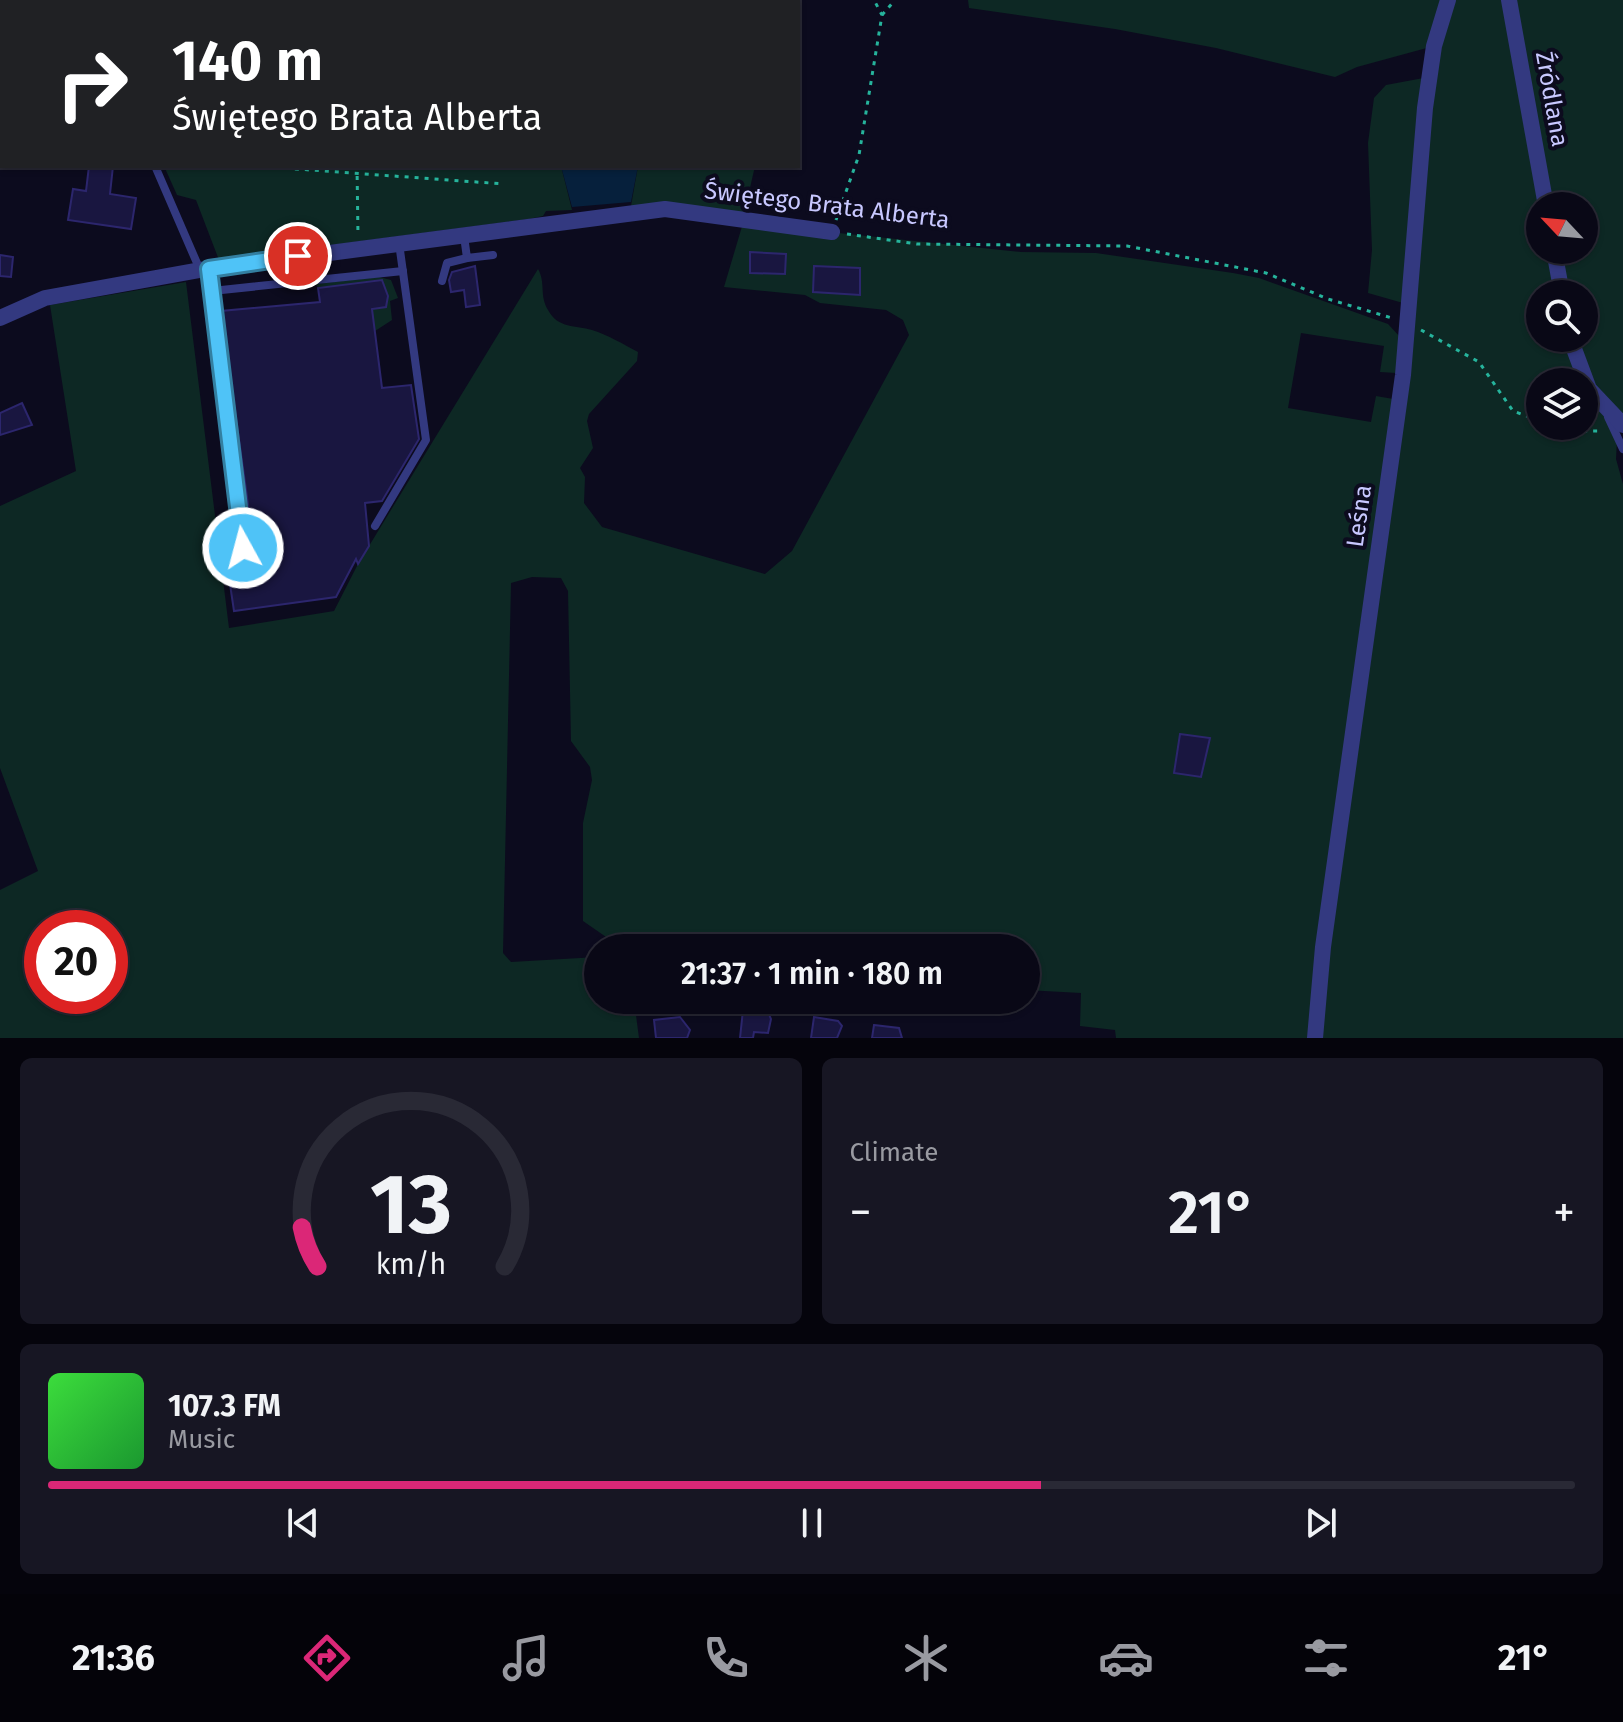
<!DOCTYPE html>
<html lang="en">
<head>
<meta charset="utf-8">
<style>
	:root { --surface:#090816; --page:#171623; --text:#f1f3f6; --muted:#999aa1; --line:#292935; --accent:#db2777 }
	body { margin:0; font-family:"Fira Sans",sans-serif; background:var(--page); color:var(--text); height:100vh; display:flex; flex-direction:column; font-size:30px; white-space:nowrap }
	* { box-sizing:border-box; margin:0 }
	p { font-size:26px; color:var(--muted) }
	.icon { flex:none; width:44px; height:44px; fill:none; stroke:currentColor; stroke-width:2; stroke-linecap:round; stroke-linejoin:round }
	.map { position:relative; height:1038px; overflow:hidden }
	.sheet { display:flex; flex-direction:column; gap:20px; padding:20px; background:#05040c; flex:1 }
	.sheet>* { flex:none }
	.banner { position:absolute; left:0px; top:0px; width:800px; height:168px; box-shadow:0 2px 6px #0004,0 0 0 2px var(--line); background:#202124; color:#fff; overflow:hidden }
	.needle { width:52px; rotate:296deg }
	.buttons { position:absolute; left:1526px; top:192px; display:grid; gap:16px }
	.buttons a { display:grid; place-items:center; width:72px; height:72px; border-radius:50%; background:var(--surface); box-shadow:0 2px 6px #0004,0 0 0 2px var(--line); font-size:40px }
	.speed { position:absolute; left:24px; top:910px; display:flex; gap:16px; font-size:40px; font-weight:700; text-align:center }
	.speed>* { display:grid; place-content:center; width:104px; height:104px; border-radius:50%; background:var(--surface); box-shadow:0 2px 6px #0004,0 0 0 2px var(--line); line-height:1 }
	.speed .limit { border:12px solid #d22; background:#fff; color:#111 }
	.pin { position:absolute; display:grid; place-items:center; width:68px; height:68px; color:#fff; margin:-34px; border:4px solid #fff; border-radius:50%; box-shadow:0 2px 8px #0007 }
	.me { position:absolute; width:88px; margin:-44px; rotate:353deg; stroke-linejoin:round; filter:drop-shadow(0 0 6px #0008) }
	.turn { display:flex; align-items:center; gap:28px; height:168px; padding:0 40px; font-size:36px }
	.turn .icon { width:104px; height:104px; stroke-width:2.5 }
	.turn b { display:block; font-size:56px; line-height:68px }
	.big { font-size:60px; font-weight:600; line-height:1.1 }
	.sheet .widget { flex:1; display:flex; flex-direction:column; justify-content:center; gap:12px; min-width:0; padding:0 28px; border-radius:12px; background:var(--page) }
	.sheet .dial { align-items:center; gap:0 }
	.dial svg { height:208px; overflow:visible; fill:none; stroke:var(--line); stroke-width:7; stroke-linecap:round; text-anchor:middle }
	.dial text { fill:var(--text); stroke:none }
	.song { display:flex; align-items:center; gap:24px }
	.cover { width:96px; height:96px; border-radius:12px; background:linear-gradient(135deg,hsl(120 70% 55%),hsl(130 70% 35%)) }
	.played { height:8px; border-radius:4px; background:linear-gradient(90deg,var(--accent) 65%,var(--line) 65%) }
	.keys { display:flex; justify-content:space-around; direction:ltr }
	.heat { display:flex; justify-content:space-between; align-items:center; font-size:44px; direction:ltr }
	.sheet .tiles { flex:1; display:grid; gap:20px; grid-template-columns:1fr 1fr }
	.widget:last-child { grid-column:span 2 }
	.trip { position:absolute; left:584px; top:934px; width:456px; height:80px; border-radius:40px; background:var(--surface); box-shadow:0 2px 6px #0004,0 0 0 2px var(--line); font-weight:600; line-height:80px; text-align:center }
	.tabs { display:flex; height:128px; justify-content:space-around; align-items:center; background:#040309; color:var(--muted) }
	.tabs .icon { width:56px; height:56px }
	.tabs .on { color:var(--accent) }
	.tabs b { font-size:36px; color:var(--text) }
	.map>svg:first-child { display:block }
	.green { fill:#0d2824; fill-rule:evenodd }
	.water { fill:#06203c }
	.building { fill:#191640; stroke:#2c266d; stroke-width:2 }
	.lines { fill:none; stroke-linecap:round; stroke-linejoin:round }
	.path { stroke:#26b49c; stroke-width:3; stroke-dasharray:4 6; stroke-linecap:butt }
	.service { stroke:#333980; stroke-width:8 }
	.minor { stroke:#333980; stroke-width:16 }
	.route-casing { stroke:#337fa1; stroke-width:20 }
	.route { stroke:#4fc3f7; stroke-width:14 }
	.labels { text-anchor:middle; stroke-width:8; stroke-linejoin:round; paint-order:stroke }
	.street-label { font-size:24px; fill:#c8c8ff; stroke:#0c0b1e }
</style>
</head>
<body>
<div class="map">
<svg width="1623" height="1038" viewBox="0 0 1623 1038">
	<rect width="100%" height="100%" fill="#0c0b1e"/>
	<g class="green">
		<polygon points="246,0 794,0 246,2"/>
		<path d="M 968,0 L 1509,0 L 1540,206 L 1540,250 L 1554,250 L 1562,294 L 1540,294 L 1540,338 L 1570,338 L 1617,439 L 1616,459 L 1623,484 L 1623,1038 L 1116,1038 L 1115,1030 L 1080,1026 L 1081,993 L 1026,990 L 1026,948 L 622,948 L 583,921 L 583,823 L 592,780 L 590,767 L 571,741 L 568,591 L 561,578 L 532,577 L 511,583 L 503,953 L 511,962 L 598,957 L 598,1000 L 634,1000 L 639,1038 L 0,1038 L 0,890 L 38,871 L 0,768 L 0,506 L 76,471 L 50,305 L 186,282 L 229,628 L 334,611 L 358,564 L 538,269 C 546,283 539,295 548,310 C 558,329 576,325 592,330 C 608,335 623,344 638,352 L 637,361 L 589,414 L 587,421 L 593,448 L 580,468 L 585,477 L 584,503 L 602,527 L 765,574 L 792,551 L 909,335 L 903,320 L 886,310 L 820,303 L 805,295 L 724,287 L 743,223 L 1021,252 L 1096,253 L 1233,273 L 1259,278 L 1388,324 L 1400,337 L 1396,373 L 1380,372 L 1384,346 L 1301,333 L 1288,408 L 1371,422 L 1376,396 L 1399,400 L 1410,305 L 1368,293 L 1372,250 L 1368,143 L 1374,98 L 1386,85 L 1429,77 L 1434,46 L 1357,67 L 1335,77 L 1216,48 L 1115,29 L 969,8 ZM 1540,382 L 1584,382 L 1584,426 L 1540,426 ZM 42,928 L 110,928 L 110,996 L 42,996 Z"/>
		<polygon points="1511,0 1623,0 1623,415 1601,402 1573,338 1584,338 1584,294 1564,294 1557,250 1584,250 1584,206 1549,206"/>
		<polygon points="164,166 561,166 572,210 546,211 543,216 529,219 219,260 196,200 177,195"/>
		<polygon points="638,166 755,166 744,214 631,206"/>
		<polygon points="379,277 391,280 398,298 390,301 392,320 375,331 372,309 386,307 388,296 382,280 318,288 316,284"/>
	</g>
	<polygon class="water" points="561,166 638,166 631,202 572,207"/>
	<g class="building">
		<polygon points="89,166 113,166 110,194 136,198 131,229 68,220 73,189 86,191"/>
		<polygon points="750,252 786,254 785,274 750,273"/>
		<polygon points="0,255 13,257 11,277 0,276"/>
		<polygon points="475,266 480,305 466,307 464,290 451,292 449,280 452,272"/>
		<polygon points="814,266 860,268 860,295 813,292"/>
		<polygon points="382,280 388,296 386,307 372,309 382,388 411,385 419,439 382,501 365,503 369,546 358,564 356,559 336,597 234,611 227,564 256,560 255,554 271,551 274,545 269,538 253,540 221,311 320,302 318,288"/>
		<polygon points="22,403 32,425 0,435 0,413"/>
		<polygon points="1180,734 1210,738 1201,777 1174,773"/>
		<polygon points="743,1010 768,1012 771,1019 768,1033 754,1032 753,1038 740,1038"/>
		<polygon points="680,1017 690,1030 687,1038 656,1038 654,1020"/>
		<polygon points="814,1017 838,1021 842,1026 837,1038 811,1038"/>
		<polygon points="874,1025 899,1028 902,1038 872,1038"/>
	</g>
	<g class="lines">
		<g class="path">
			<polyline points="882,15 895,0"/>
			<polyline points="255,166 504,184"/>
			<polyline points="357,166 358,236"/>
			<polyline points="836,220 859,155 882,15 874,0"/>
			<polyline points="847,234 917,244 1127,246 1266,273 1328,299 1392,318"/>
			<polyline points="1421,330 1479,362 1513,411 1540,421"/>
			<polyline points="1554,426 1568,431 1601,431"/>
		</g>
		<g class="service">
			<polyline points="134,2 134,0"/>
			<polyline points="0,82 2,82"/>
			<polyline points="155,166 200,270"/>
			<polyline points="464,236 467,258 493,255"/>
			<polyline points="209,269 243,548 267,545"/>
			<polyline points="442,281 447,263 467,258"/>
			<polyline points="212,291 403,271"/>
			<polyline points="1608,417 1623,449"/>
			<polyline points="375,526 426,440 399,243"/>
		</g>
		<g class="minor">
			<polyline points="1509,0 1546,206"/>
			<polyline points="1554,250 1562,294"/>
			<polyline points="0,318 45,298 200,270 665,209 832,232"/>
			<polyline points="1570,338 1589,389 1623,425"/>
			<polyline points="1315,1038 1323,947 1403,375 1425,108 1434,46 1448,0"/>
		</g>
	</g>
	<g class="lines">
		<g class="route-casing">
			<polyline id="route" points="243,548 209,269 298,256"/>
		</g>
		<use href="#route" class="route"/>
	</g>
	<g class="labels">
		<g class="street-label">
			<text transform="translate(1552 99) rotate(80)" y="8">Źródlana</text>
			<text transform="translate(827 205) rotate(7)" y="8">Świętego Brata Alberta</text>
			<text transform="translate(1359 516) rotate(-82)" y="8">Leśna</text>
		</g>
	</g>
</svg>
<div class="buttons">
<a><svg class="needle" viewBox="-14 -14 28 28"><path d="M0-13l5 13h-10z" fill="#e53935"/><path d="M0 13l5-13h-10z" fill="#999aa1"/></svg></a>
<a><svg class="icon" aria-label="search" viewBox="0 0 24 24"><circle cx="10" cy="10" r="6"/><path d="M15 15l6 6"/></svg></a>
<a><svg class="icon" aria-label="layers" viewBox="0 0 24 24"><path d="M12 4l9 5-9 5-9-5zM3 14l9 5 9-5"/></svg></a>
</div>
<div class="speed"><div class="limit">20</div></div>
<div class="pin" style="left:298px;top:256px;background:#d93025"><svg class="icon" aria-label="arrive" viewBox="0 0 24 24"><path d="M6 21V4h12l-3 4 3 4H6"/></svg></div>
<svg class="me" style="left:243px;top:548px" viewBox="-20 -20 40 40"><circle r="17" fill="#4fc3f7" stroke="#fff" stroke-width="3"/><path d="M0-11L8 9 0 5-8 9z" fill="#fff"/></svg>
<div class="trip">21:37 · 1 min · 180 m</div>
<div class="banner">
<div class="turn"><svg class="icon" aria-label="right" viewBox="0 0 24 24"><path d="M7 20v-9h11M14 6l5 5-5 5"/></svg><div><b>140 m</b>Świętego Brata Alberta</div></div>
</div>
</div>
<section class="sheet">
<div class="tiles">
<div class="widget dial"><svg viewBox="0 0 100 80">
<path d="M14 69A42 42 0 1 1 86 69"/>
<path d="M14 69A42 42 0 0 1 8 54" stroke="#db2777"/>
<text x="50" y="56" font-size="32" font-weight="700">13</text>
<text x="50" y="72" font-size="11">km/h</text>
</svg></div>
<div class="widget"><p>Climate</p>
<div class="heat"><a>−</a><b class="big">21°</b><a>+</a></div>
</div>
<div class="widget">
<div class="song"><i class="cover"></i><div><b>107.3 FM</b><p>Music</p></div></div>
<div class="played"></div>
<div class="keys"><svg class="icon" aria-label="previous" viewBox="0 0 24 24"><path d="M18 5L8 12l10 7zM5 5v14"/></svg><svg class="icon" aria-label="pause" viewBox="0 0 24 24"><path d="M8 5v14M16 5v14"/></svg><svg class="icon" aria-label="next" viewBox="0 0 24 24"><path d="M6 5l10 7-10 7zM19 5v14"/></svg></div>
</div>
</div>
</section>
<nav class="tabs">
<b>21:36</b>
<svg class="icon on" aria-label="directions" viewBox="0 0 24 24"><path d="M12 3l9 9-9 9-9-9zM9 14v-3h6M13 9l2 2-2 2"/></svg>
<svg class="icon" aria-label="music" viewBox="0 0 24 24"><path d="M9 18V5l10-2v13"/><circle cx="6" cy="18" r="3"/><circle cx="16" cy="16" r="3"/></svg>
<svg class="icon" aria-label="phone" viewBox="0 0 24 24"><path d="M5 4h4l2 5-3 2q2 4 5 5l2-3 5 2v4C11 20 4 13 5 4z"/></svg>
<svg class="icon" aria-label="climate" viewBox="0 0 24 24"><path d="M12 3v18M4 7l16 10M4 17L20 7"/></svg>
<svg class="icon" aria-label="car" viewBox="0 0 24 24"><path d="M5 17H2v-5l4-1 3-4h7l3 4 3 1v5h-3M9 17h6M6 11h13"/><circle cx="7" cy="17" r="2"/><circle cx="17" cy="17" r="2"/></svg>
<svg class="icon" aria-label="filters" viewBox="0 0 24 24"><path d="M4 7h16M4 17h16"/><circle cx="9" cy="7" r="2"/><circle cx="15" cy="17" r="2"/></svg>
<b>21°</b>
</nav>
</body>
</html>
